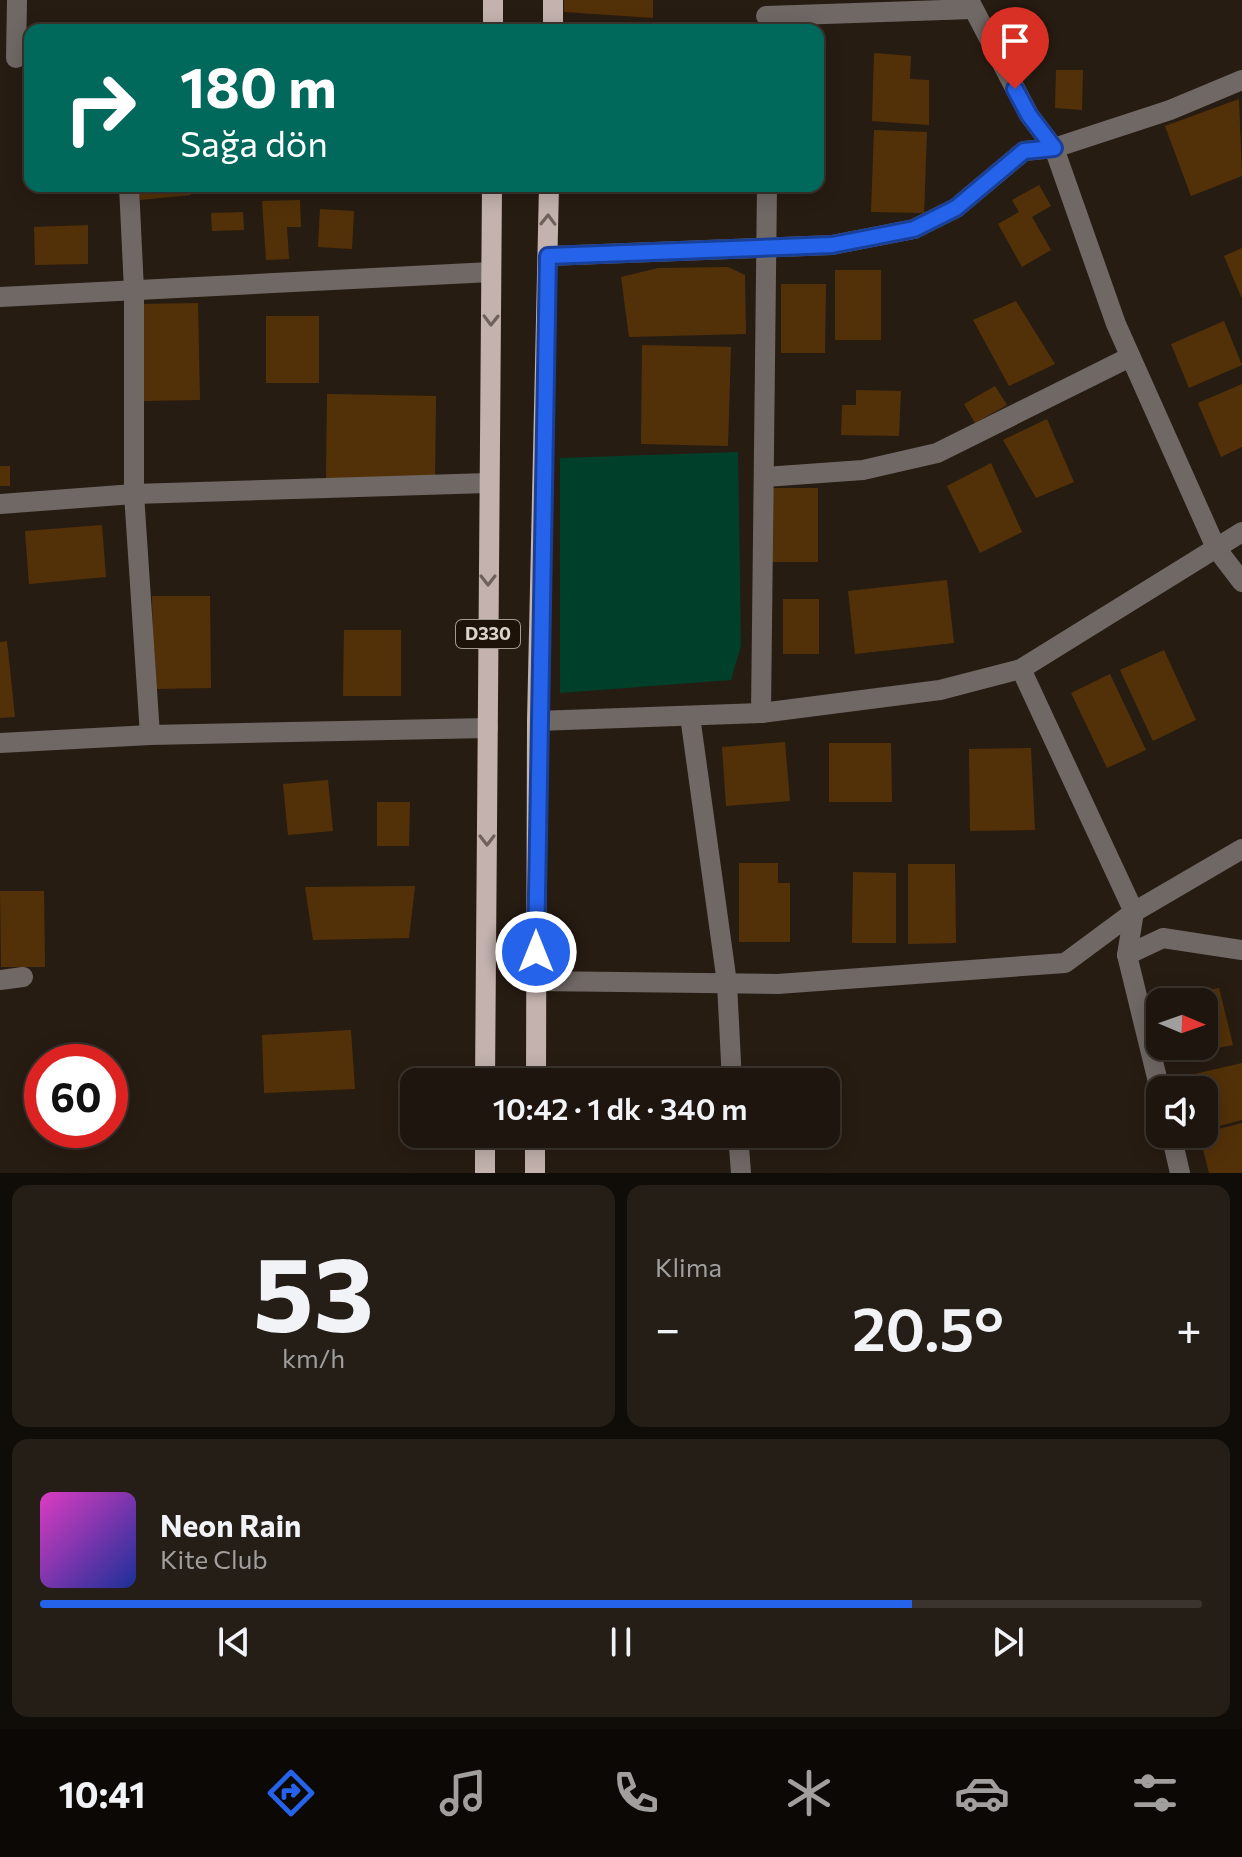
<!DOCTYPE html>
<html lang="tr">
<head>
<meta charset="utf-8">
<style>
	:root { --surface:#1d150e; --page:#251e17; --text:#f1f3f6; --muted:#a09f9e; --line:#3b342e; --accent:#2563eb }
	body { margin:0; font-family:Commissioner,sans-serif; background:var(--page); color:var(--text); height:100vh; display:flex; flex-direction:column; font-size:30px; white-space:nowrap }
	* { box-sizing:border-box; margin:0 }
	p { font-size:26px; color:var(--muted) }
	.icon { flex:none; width:44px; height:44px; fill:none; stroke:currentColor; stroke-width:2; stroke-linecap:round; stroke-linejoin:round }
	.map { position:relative; height:1173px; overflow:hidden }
	.sheet { display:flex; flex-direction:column; gap:12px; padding:12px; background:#100c08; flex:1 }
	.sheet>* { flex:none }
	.banner { position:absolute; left:24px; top:24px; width:800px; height:168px; border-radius:16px; box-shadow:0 4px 20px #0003,0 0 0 2px var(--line); background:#00695c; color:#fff; overflow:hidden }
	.needle { width:52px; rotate:92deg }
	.controls { position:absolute; left:1146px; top:988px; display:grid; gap:16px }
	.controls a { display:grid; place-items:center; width:72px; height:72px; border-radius:16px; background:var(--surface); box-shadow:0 4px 20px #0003,0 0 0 2px var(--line); font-size:40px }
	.speed { position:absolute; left:24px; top:1044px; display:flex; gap:16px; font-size:40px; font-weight:700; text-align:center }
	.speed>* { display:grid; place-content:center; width:104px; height:104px; border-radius:50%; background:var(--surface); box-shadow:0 4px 20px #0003,0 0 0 2px var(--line); line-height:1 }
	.speed .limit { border:12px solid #d22; background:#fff; color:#111 }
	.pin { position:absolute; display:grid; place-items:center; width:68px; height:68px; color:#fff; margin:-82px -34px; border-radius:50% 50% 50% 0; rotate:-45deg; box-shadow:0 0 8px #0007 }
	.pin .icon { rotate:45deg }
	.me { position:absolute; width:88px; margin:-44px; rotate:0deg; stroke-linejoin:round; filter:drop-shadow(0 0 6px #0008) }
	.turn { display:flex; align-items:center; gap:28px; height:168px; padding:0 24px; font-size:36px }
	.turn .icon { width:104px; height:104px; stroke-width:2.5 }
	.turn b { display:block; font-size:56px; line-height:68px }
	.big { font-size:60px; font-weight:600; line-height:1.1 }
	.sheet .tile { flex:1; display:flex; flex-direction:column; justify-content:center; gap:12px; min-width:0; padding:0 28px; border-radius:16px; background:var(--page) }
	.sheet .dial { align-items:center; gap:0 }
	.dial b { font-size:104px; line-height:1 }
	.song { display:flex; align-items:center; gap:24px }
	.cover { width:96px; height:96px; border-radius:12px; background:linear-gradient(135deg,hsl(310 70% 55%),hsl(230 70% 35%)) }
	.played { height:8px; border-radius:4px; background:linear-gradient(90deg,var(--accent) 75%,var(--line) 75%) }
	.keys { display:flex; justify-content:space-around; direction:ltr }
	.heat { display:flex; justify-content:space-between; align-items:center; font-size:44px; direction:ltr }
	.sheet .tiles { flex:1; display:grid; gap:12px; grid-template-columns:1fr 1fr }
	.tile:last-child { grid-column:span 2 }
	.trip { position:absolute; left:400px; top:1068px; width:440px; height:80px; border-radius:16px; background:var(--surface); box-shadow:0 4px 20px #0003,0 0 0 2px var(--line); font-weight:600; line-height:80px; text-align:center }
	.dock { display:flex; height:128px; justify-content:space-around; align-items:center; background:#0c0806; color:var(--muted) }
	.dock .icon { width:56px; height:56px }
	.dock .current { color:var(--accent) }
	.dock b { font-size:36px; color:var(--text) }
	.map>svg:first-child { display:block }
	.green { fill:#00402a }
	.building { fill:#533108 }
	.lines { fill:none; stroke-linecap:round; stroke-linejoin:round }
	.minor { stroke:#706865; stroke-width:20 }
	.major { stroke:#c3b2ad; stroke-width:20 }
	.oneway { stroke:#70625b }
	.route-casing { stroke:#184099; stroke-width:20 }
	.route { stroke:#2563eb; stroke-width:14 }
	.labels { text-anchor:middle; stroke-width:8; stroke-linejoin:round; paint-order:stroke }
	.shield { fill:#1d1309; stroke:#a29a92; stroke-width:2 }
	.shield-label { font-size:18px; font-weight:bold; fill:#dbd4cd }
</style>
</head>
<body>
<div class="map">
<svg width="1242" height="1173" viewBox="0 0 1242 1173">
	<rect width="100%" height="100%" fill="#271c12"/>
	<polygon class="green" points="738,452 741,646 731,680 560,693 560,458"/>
	<g class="building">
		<polygon points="564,0 653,0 653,18 564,12"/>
		<polygon points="874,53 911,56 910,79 929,80 929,125 872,121"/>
		<polygon points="1056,70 1083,70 1082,110 1055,108"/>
		<polygon points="1239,99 1242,176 1191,196 1165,126"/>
		<polygon points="874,130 927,132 924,213 871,212"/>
		<polygon points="1039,185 1051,206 1032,217 1051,250 1022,267 998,224 1019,212 1012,200"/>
		<polygon points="138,186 190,186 191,195 140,200"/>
		<polygon points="300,200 301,227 287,227 289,259 266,260 262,201"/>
		<polygon points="320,209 354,211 352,249 318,247"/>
		<polygon points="243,212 244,230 212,231 211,213"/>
		<polygon points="88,225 88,264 35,265 34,227"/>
		<polygon points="1242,248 1242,299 1224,256"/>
		<polygon points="728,267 745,275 746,334 629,337 621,277 658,268"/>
		<rect x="835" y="270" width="46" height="70"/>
		<polygon points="781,284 826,284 825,353 781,353"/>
		<polygon points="1016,301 1055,364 1009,386 973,320"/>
		<polygon points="198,303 200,400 144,401 142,304"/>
		<rect x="266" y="316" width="53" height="67"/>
		<polygon points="1224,321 1242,365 1189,388 1171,344"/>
		<polygon points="642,345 731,347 728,446 641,444"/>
		<polygon points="1242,384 1242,447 1221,457 1198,403"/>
		<polygon points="995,386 1007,405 975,423 964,404"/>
		<polygon points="856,390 901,391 899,436 841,435 842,405 856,405"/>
		<polygon points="327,394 436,396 435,481 326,479"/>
		<polygon points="1047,419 1074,482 1036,498 1003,440"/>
		<polygon points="991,463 1022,532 980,553 947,486"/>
		<rect x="0" y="466" width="10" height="20"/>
		<rect x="772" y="488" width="46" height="74"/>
		<polygon points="102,525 106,577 29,584 25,531"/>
		<polygon points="947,580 954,643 855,654 848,591"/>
		<polygon points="152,596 210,596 211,688 154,689"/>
		<rect x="783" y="599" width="36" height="55"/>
		<polygon points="344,630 401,630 401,696 343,696"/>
		<polygon points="7,641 15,717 0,718 0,642"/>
		<polygon points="1164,650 1196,720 1153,741 1120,670"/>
		<polygon points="1110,674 1146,750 1107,768 1071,693"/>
		<polygon points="785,742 790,801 726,806 722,747"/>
		<polygon points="829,743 891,743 892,802 829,802"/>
		<polygon points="1031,748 1035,830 970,831 969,749"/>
		<polygon points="328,780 333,831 288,835 283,784"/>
		<polygon points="377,802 410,802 409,846 377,846"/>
		<polygon points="739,863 778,863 778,883 790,883 790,942 739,942"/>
		<polygon points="908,864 955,864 956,943 908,944"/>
		<polygon points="853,872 896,873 896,943 852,943"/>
		<polygon points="415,886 409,938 313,940 305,887"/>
		<polygon points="0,891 44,891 45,967 1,967"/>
		<polygon points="1219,988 1233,1045 1176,1056 1175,1046 1204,1046 1204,1002 1168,1002 1168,998"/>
		<polygon points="351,1030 355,1089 264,1093 262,1035"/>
		<polygon points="1242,1063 1242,1120 1204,1130 1204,1090 1185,1090 1182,1077"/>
		<polygon points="1242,1123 1242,1173 1209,1173 1199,1134"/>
	</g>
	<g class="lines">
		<g class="minor">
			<polyline points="969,0 1029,115 1054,148 1116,324 1216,548 1242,582"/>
			<polyline points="766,16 973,9"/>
			<polyline points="16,58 17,0"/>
			<polyline points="129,186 134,290 134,494 150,735"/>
			<polyline points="548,256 832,245 914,229 956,208 1024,151 1054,148 1170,110 1242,80"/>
			<polyline points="0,297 491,272"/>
			<polyline points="765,477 863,470 937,453 1130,357"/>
			<polyline points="0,504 134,494 488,483"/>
			<polyline points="1021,669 1134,912 1127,955 1160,1090"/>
			<polyline points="761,713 767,186"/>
			<polyline points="690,716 727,983 732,1082"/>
			<polyline points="537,721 761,713 940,690 1021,669 1242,532"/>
			<polyline points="0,743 150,735 488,728"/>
			<polyline points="1127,955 1163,938 1242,950"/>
			<polyline points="0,980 23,977"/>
			<polyline points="536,981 778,984 1065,963 1134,912 1242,849"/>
			<polyline points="738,1134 741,1173"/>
			<polyline points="1171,1134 1180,1173"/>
		</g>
		<g class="major">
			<polyline points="493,0 493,30"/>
			<polyline points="553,30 553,0"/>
			<polyline points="485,1082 492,186"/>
			<polyline points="536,1082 537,721 549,186"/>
			<polyline points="485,1173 485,1134"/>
			<polyline points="535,1173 535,1134"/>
		</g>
	</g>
	<defs><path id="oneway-chevron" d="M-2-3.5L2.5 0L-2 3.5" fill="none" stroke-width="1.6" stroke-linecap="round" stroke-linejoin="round" transform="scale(2)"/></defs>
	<g class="oneway">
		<use href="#oneway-chevron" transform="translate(548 220) rotate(-89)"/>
		<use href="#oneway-chevron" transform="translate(491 320) rotate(91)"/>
		<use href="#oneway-chevron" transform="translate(488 580) rotate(90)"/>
		<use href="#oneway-chevron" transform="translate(487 840) rotate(90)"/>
	</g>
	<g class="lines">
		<g class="route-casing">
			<polyline id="route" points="536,952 548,256 832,245 914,229 956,208 1024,151 1054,148 1029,115 1015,89"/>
		</g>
		<use href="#route" class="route"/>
	</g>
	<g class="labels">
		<rect class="shield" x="456" y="620" width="64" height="28" rx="6"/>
		<g class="shield-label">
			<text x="488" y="640">D330</text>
		</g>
	</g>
</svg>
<div class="controls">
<a><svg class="needle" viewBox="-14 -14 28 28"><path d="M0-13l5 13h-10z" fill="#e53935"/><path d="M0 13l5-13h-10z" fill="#a09f9e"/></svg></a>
<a><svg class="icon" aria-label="sound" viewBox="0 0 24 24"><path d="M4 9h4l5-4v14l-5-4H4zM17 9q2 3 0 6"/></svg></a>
</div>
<div class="speed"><div class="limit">60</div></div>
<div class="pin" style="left:1015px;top:89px;background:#d93025"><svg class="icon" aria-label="arrive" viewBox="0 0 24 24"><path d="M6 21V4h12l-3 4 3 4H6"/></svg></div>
<svg class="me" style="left:536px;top:952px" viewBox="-20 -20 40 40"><circle r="17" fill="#2563eb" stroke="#fff" stroke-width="3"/><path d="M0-11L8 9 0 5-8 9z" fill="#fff"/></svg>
<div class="trip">10:42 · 1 dk · 340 m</div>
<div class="banner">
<div class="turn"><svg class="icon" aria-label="right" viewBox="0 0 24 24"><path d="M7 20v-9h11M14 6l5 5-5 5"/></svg><div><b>180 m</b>Sağa dön</div></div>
</div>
</div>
<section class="sheet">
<div class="tiles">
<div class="tile dial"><b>53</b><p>km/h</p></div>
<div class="tile"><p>Klima</p>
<div class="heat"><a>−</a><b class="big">20.5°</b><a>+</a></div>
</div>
<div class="tile">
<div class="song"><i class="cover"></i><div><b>Neon Rain</b><p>Kite Club</p></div></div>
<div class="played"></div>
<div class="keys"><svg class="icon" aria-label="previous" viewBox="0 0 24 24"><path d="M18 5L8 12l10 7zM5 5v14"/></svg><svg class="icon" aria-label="pause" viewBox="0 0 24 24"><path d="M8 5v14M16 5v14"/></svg><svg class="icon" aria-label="next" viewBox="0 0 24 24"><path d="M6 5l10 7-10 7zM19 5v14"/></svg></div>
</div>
</div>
</section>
<nav class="dock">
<b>10:41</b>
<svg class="icon current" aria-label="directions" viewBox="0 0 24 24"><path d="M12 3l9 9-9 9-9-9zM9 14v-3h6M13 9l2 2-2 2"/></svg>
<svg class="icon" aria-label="music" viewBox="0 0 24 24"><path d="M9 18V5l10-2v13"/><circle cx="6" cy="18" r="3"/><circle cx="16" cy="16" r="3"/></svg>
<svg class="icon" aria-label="phone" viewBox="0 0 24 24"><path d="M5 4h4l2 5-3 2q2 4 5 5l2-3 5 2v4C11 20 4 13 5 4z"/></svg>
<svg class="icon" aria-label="climate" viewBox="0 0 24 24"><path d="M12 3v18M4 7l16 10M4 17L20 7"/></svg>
<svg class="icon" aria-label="car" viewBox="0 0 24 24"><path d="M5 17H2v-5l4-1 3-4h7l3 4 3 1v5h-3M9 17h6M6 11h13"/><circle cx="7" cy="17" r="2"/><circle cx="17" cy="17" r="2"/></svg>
<svg class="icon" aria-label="filters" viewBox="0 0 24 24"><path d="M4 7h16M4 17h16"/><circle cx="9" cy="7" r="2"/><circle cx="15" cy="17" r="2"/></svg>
</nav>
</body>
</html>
